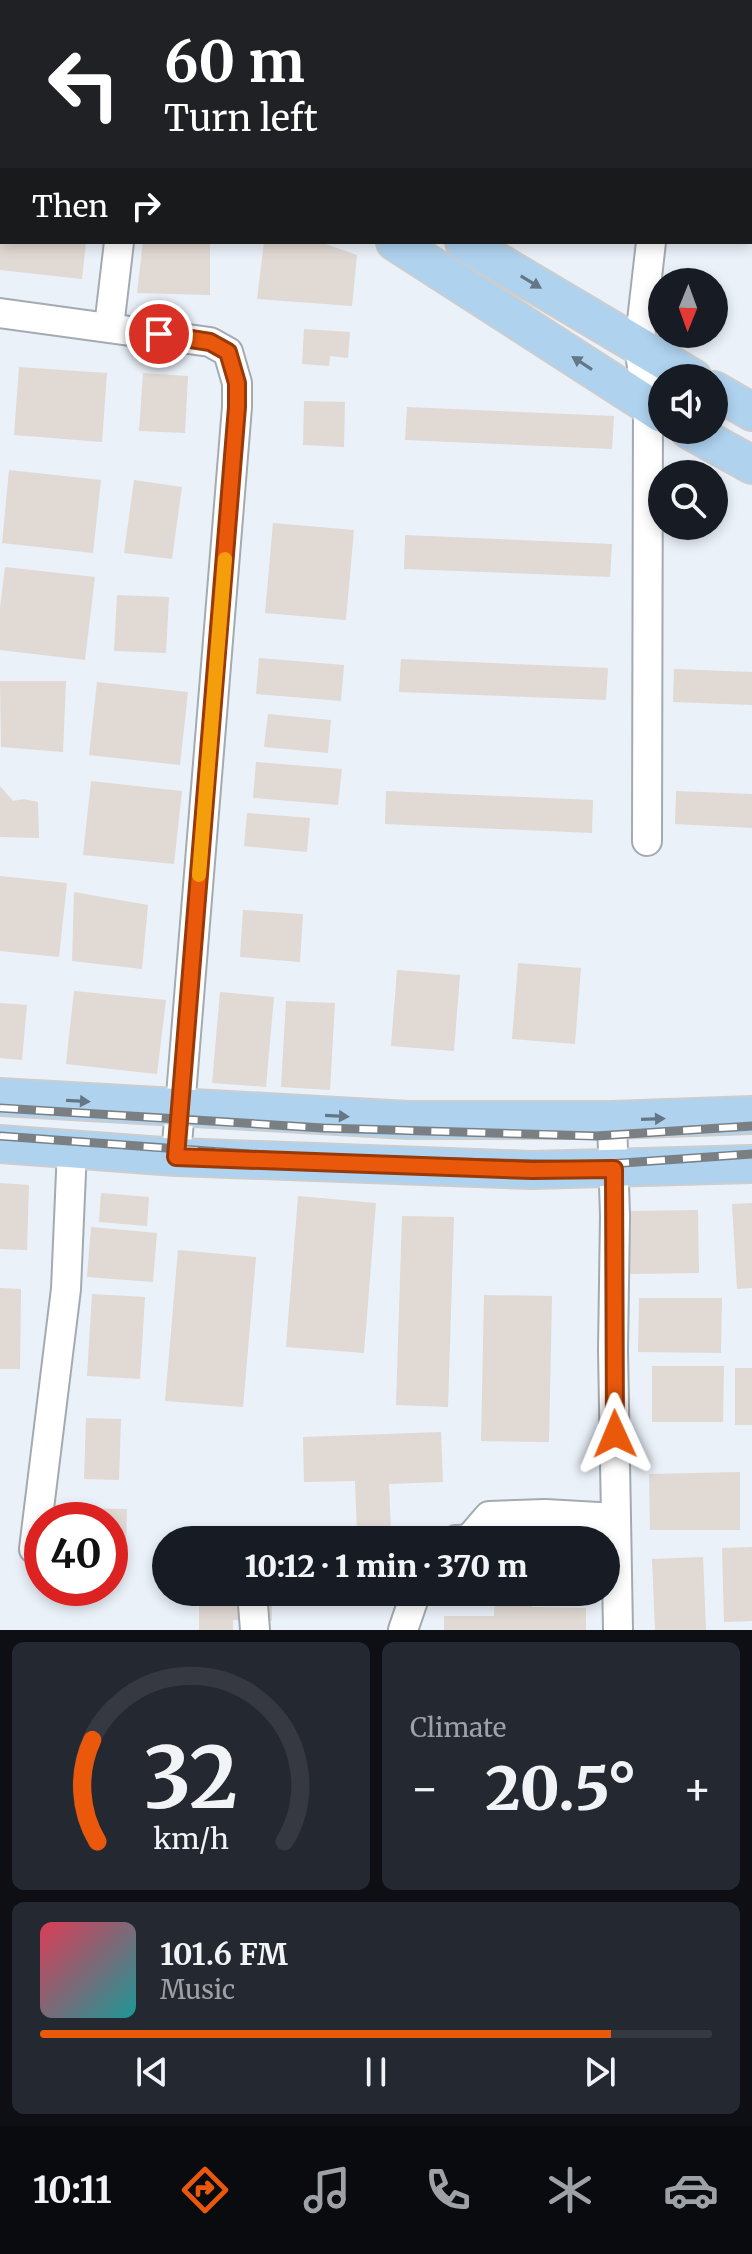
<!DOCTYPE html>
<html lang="en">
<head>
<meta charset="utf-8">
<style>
	:root { --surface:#171b24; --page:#242831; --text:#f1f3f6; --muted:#9ea1a6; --line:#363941; --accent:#ea580c }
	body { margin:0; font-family:Merriweather,serif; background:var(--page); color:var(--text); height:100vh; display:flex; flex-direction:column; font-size:30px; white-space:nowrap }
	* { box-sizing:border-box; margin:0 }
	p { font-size:26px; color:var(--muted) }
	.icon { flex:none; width:44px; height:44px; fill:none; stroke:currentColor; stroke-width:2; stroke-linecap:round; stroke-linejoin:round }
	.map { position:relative; height:1630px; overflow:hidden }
	.sheet { display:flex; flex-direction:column; gap:12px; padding:12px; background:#0d0f14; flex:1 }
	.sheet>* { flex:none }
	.hud { position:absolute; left:0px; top:0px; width:752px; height:244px; box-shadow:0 4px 12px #0003; background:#202124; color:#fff; overflow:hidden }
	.needle { width:52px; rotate:181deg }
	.controls { position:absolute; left:648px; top:268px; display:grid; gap:16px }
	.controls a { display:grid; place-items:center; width:80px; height:80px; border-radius:50%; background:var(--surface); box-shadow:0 4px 12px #0003; font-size:40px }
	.speed { position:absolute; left:24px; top:1502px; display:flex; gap:16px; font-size:40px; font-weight:700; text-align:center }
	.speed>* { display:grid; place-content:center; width:104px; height:104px; border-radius:50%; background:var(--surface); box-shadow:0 4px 12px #0003; line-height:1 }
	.speed .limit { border:12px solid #d22; background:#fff; color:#111 }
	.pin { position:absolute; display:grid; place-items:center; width:68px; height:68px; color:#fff; margin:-34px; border:4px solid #fff; border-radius:50%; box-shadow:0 2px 8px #0007 }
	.me { position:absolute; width:88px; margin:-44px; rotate:359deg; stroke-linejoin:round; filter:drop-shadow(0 0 6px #0008) }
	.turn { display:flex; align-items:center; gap:28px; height:168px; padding:0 32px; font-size:36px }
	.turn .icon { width:104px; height:104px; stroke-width:2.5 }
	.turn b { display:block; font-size:56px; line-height:68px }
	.then { display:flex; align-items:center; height:76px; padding:0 32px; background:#0003; gap:16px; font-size:30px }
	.big { font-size:60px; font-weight:800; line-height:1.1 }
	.sheet .card { flex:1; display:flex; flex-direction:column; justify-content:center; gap:12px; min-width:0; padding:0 28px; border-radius:12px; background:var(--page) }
	.sheet .dial { align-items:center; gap:0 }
	.dial svg { height:208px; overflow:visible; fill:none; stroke:var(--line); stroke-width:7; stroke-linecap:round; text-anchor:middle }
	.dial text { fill:var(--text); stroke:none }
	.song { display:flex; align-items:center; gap:24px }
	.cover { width:96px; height:96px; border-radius:12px; background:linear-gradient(135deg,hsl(350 70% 55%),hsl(180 70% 35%)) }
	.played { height:8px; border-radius:4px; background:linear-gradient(90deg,var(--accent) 85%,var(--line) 85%) }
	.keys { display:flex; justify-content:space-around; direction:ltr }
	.heat { display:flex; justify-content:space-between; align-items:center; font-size:44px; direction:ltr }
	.sheet .tiles { flex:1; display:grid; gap:12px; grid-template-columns:1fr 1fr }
	.card:last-child { grid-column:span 2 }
	.trip { position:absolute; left:152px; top:1526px; width:468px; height:80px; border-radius:40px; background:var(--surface); box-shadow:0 4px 12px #0003; font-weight:800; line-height:80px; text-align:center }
	.dock { display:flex; height:128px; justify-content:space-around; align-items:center; background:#090b0e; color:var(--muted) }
	.dock .icon { width:56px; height:56px }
	.dock .on { color:var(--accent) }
	.dock b { font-size:36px; color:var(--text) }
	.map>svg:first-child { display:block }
	.building { fill:#e1d9d4 }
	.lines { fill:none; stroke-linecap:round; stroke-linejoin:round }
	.minor-casing { stroke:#a3aab0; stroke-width:32 }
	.major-casing { stroke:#cccdce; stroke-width:40 }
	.minor { stroke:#fff; stroke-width:28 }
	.major { stroke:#afd2ef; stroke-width:36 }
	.rail-casing { stroke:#7a7f83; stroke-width:9 }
	.rail { stroke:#fefefe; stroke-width:6; stroke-dasharray:18; stroke-linecap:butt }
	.oneway { fill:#647786 }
	.route-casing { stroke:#983908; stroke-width:20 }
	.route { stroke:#ea580c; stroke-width:14 }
	.slow { stroke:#f59e0b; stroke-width:14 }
</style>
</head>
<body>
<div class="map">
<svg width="752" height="1630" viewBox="0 0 752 1630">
	<rect width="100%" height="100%" fill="#eaf1f8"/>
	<g class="building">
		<polygon points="0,242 86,242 82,279 0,270"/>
		<polygon points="143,242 210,242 210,295 137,293"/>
		<polygon points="264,242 320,242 357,255 352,306 257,299"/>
		<polygon points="304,329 350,332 348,358 330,356 329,366 302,364"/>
		<polygon points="19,367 107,373 102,442 14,435"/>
		<polygon points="143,373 188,376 185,433 139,431"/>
		<polygon points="304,401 345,402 344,447 303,445"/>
		<polygon points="407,407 614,416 612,449 405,440"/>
		<polygon points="9,470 101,480 93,553 2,543"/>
		<polygon points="134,480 182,487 172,559 124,553"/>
		<polygon points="273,523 354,530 346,620 265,613"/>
		<polygon points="405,535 612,544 610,577 404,569"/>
		<polygon points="5,567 95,577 85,660 0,650 0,608"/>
		<polygon points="117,595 169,597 166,653 114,651"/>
		<polygon points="259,658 344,665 341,701 256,694"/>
		<polygon points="401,659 608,668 606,700 399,692"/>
		<polygon points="674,669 752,672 752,705 673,702"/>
		<polygon points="0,681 66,681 63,752 1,747"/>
		<polygon points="97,682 188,692 180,765 89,755"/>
		<polygon points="268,714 331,720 328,753 264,747"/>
		<polygon points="256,762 342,769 338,805 253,798"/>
		<polygon points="91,781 182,791 174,864 83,855"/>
		<polygon points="0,786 13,801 24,799 38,802 39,838 0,837"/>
		<polygon points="386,791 593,800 592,833 385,824"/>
		<polygon points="676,791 752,794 752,828 675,824"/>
		<polygon points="247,813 310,818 307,852 244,846"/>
		<polygon points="0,876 67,883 59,957 0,951"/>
		<polygon points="74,892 148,905 142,969 72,961"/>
		<polygon points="243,910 303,914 300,962 240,957"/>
		<polygon points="518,963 581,968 575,1044 512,1039"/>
		<polygon points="397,970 460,975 454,1051 391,1046"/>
		<polygon points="74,991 166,1000 157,1074 66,1064"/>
		<polygon points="220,992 274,997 266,1087 212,1083"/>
		<polygon points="286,1001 335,1003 330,1090 281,1087"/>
		<polygon points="0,1003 27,1005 22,1060 0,1058"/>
		<polygon points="0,1183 29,1185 27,1250 0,1249"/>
		<polygon points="101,1193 149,1197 147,1226 99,1222"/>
		<polygon points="298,1196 376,1203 364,1353 286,1347"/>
		<polygon points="752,1203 752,1288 737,1289 732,1204"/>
		<polygon points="698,1210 699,1273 630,1274 629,1211"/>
		<polygon points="402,1216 454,1217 448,1407 396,1405"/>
		<polygon points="91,1227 157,1233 153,1282 87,1277"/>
		<polygon points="178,1250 256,1257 243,1407 165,1401"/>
		<polygon points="0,1288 21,1289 20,1369 0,1369"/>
		<polygon points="92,1294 145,1297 140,1379 87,1376"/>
		<polygon points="484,1295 552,1296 549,1442 481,1441"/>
		<polygon points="639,1298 722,1298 721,1353 638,1352"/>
		<polygon points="652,1366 724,1366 723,1422 652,1422"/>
		<rect x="735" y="1368" width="17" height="57"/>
		<polygon points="86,1418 121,1419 119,1480 84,1479"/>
		<polygon points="441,1432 443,1482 389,1484 391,1531 357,1532 355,1481 304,1482 303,1437"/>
		<polygon points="740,1472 740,1530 650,1530 649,1474"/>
		<polygon points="79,1508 127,1509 126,1550 110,1550 110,1520 78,1520"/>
		<polygon points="752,1547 752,1621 724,1622 722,1548"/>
		<polygon points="703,1557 706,1630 655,1630 652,1559"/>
		<polygon points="199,1592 272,1592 272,1621 233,1620 233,1630 199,1630"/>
		<polygon points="495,1592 532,1592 532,1607 586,1608 586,1630 444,1630 444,1616 494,1616"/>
	</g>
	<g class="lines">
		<g class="minor-casing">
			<g id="minor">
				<polyline points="366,2 366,0"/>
				<polyline points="682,2 682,0"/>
				<polyline points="0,313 210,342 228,352 237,383 237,407 176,1157"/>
				<polyline points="109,327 119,242"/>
				<polyline points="647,841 648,406 639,347 651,242"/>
				<polyline points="612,1120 615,1216 613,1350 618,1630"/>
				<polyline points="470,1538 489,1516 545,1514 616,1518"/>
				<polyline points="456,1540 545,1536 616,1538"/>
				<polyline points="34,1549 66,1289 72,1149"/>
				<polyline points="252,1592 255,1630"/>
				<polyline points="403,1630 416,1592"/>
			</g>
		</g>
		<g class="major-casing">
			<g id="major">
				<polyline points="32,0 36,2"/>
				<polyline points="0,30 2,31"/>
				<polyline points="395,242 662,414"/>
				<polyline points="464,242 693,378"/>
				<polyline points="714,390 752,412"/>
				<polyline points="689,430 752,465"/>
				<polyline points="0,1097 408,1120 612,1120 752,1115"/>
				<polyline points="0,1144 176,1157 532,1170 752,1164"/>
			</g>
		</g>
		<use href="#minor" class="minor"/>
		<use href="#major" class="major"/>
		<g class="rail-casing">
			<g id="rail">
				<polyline points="0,1108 323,1128 596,1136 752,1126"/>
				<polyline points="0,1136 318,1159 594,1165 752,1154"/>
			</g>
		</g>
		<use href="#rail" class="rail"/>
	</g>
	<defs><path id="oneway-solid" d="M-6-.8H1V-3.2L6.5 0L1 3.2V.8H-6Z" transform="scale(2)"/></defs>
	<g class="oneway">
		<use href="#oneway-solid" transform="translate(531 282) rotate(31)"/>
		<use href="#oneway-solid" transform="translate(582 363) rotate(-147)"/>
		<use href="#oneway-solid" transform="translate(78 1101) rotate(3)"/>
		<use href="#oneway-solid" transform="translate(337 1116) rotate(3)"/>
		<use href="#oneway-solid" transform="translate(653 1119) rotate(-2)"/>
	</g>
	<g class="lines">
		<g class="route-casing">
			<polyline id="route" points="159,334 210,342 228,352 237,383 237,407 176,1157 532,1170 614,1169 615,1434"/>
		</g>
		<use href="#route" class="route"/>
		<polyline class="slow" points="199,875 225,559"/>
	</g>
</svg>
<div class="controls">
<a><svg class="needle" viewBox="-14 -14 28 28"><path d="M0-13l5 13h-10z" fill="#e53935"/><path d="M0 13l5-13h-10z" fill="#9ea1a6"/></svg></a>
<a><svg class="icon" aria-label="sound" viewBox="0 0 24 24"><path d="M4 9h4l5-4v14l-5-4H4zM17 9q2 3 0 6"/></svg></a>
<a><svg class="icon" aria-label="search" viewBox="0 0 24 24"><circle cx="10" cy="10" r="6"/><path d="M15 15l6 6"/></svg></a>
</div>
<div class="speed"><div class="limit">40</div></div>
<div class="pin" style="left:159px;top:334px;background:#d93025"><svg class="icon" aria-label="arrive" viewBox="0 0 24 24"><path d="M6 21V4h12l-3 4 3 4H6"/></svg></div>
<svg class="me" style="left:615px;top:1434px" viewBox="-20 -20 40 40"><path d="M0-17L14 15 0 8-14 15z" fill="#ea580c" stroke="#fff" stroke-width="4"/></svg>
<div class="trip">10:12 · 1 min · 370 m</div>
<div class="hud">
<div class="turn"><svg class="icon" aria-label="left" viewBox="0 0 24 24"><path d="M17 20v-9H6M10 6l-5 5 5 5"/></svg><div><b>60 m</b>Turn left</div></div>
<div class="then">Then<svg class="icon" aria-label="right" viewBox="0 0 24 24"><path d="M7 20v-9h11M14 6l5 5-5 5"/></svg></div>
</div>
</div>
<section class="sheet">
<div class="tiles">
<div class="card dial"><svg viewBox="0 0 100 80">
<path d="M14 69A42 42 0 1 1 86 69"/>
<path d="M14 69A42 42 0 0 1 12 30" stroke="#ea580c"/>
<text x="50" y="56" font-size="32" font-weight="700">32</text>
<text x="50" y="72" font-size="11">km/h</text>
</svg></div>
<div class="card"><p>Climate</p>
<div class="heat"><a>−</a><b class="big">20.5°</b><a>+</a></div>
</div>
<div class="card">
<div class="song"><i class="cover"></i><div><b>101.6 FM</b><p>Music</p></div></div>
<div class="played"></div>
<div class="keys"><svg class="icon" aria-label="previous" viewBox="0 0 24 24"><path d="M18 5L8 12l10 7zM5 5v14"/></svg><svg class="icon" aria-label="pause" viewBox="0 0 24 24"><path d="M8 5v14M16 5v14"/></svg><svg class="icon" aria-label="next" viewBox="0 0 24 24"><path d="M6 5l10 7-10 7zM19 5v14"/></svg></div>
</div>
</div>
</section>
<nav class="dock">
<b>10:11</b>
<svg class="icon on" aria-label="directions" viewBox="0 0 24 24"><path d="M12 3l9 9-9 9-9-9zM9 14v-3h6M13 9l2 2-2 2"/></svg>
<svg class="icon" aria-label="music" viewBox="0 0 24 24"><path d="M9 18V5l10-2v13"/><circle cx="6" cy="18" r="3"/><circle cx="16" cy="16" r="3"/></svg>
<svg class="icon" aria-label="phone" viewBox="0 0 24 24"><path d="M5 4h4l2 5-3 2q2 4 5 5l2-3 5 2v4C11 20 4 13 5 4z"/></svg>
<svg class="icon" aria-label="climate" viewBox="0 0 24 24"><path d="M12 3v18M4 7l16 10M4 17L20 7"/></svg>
<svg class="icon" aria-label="car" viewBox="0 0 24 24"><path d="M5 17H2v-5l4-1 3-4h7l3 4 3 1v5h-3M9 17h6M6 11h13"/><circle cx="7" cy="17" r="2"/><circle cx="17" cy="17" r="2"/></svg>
</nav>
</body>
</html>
